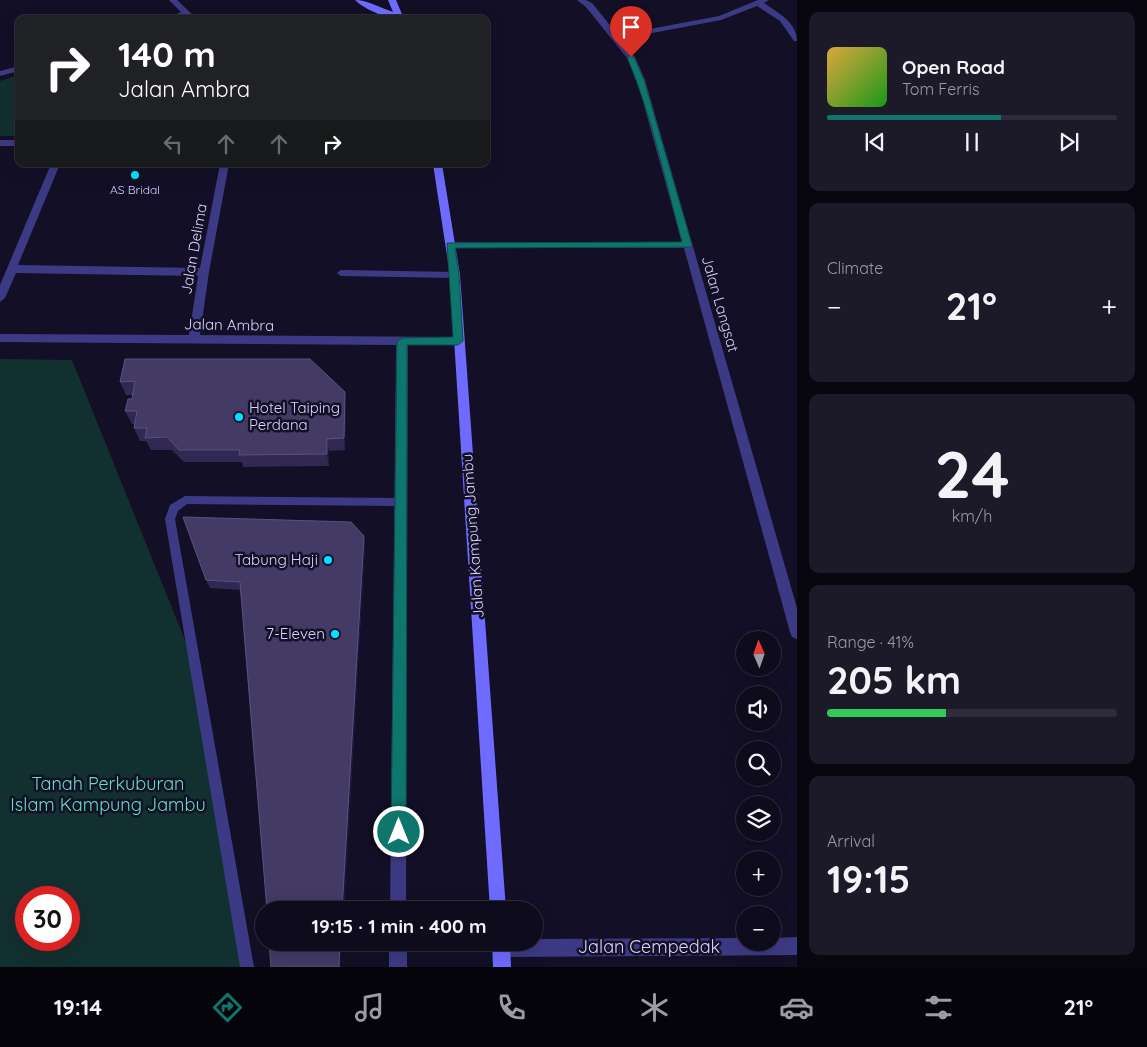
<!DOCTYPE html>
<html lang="en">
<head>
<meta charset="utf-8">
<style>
	:root { --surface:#0e0b1c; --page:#1c1929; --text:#f1f3f6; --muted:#9b9ba3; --line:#2e2b3b; --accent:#0f766e }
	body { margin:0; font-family:Quicksand,sans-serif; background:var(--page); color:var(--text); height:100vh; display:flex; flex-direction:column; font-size:19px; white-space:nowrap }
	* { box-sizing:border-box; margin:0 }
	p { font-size:16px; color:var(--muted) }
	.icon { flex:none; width:28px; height:28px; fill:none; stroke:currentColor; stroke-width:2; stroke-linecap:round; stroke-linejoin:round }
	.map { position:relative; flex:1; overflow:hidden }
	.panel { display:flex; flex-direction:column; gap:12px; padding:12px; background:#08060f; width:350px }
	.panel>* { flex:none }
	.hud { position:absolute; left:15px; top:15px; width:475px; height:152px; border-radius:10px; box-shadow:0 5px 20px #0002,0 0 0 1px var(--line); background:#202124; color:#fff; overflow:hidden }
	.needle { width:32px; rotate:358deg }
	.buttons { position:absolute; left:736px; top:631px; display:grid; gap:10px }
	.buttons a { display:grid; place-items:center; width:45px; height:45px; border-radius:50%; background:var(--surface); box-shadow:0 5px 20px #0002,0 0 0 1px var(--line); font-size:25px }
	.speed { position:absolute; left:15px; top:886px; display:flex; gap:10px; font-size:25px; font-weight:700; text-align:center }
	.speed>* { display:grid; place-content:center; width:65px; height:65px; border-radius:50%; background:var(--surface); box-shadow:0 5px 20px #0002,0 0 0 1px var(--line); line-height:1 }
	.speed .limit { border:8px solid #d22; background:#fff; color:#111 }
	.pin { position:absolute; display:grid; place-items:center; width:42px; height:42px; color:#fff; margin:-51px -21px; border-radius:50% 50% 50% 0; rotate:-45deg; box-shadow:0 0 5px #0007 }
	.pin .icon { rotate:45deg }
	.me { position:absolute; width:55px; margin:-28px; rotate:0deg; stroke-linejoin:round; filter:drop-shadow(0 0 4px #0008) }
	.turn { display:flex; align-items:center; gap:18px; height:105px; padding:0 20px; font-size:22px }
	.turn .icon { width:65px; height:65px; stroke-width:2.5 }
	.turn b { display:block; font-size:35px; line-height:42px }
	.lanes { display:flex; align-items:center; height:48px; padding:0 20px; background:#0003; justify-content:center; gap:25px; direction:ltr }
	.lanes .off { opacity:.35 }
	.big { font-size:38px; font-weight:700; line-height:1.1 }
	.panel .card { flex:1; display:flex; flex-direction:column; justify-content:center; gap:8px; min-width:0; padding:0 18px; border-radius:10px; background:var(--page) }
	.panel .dial { align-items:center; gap:0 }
	.dial b { font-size:65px; line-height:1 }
	.song { display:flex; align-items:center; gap:15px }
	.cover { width:60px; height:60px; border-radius:8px; background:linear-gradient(135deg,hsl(40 70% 55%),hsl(120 70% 35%)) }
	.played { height:5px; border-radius:2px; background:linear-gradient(90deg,var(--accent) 60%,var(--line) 60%) }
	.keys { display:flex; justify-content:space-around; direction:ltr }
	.heat { display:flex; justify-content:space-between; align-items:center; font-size:28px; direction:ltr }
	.charge { height:8px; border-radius:4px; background:linear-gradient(90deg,#34c759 41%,var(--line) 0) }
	.trip { position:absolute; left:255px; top:901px; width:288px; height:50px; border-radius:25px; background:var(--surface); box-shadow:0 5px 20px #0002,0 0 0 1px var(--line); font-weight:700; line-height:50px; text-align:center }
	.dock { display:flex; height:80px; justify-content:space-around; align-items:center; background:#06040b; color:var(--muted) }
	.dock .icon { width:35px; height:35px }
	.dock .on { color:var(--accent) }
	.dock b { font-size:22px; color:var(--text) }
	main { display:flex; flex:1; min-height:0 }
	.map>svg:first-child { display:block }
	.green { fill:#12302f; fill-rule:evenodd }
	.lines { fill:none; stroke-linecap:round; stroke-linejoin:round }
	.service { fill:#3d3a85; fill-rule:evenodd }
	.minor { fill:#3d3a85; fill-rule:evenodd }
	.secondary { fill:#6f6bff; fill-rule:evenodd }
	.wall { fill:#312854 }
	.shaded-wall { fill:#1d163a }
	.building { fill:#433a66; stroke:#5a527e }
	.route { fill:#0f766e; stroke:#0a4d48 }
	.poi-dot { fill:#00e5ff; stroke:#130f26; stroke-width:2 }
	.labels { text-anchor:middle; stroke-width:5; stroke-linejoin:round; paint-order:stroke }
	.far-poi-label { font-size:12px; fill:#d9d4ff; stroke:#130f26 }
	.street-label { font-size:15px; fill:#d9d4ff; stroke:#130f26 }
	.poi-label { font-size:15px; fill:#d9d4ff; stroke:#130f26; text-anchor:end }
	.near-park-label { font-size:18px; fill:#5fe0c0; stroke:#130f26 }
	.near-street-label { font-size:18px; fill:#d9d4ff; stroke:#130f26 }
</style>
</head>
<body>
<main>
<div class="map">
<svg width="797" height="967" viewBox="0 0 797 967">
	<rect width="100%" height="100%" fill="#130f26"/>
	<g class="green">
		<polygon points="19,75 19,136 0,136 0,81"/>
		<path d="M 0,359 L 72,360 L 195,665 L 247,967 L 0,967 ZM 26,898 L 69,898 L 69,940 L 26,940 Z"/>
	</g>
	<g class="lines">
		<g class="service">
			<polygon points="341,270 455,272 459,275 455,278 341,276 337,273"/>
			<polygon points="185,496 401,498 405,499 406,502 405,505 401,506 187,504 178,511 175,519 254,967 240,967 165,519 170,505"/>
		</g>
		<g class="minor">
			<polygon points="169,0 177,0 197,19 188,19 185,16 177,19 165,19 181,12"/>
			<path d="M 577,0 L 586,0 L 592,3 L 618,35 L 719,16 L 758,0 L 769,0 L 764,3 C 778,13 797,22 797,41 L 794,41 L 780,21 L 757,6 L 721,20 L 621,39 L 635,57 L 645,80 L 797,608 L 797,639 L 792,637 L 790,632 L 684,248 L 450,248 L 445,245 L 450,242 L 682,242 L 637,80 L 627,58 L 586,7 Z"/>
			<polygon points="19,66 19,71 0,76 0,71"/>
			<rect x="0" y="140" width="19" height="6"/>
			<polygon points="51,164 60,164 18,265 200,268 220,164 229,164 209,272 200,335 458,337 464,341 458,345 408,345 406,910 390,910 396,345 0,342 0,334 189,335 198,276 16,273 5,298 0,302 0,285"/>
			<polygon points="797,937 797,955 501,957 495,954 492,948 495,942 534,942 534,939 745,938 745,942 772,942 772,938"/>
			<rect x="389" y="942" width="18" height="25"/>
		</g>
		<g class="secondary">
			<path d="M 355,0 C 367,0 381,8 393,12 L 388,0 L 396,0 L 404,19 C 389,19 366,11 355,0 Z"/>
			<polygon points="433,164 442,164 460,275 506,910 490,910 450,275"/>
			<polygon points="492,942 510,942 511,967 493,967"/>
		</g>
	</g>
	<g class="wall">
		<polygon points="125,359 346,405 345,450 329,451 329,466 243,467 242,462 184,462 172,450 151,450 146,441 140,441 134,428 135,424 132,424 125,411 132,399 133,395 126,395 120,382"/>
		<polygon points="364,536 365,545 344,910 267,910 240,590 210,588 206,580"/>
	</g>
	<g class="shaded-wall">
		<polygon points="345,392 346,405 345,450 344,438"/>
		<polygon points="327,439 329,451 329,466 327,454"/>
		<polygon points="364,536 365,545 344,910 342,910"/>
		<polygon points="340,942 342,942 340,967 339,967"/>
	</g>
	<g class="building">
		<polygon points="125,359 310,359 345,392 344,438 327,439 327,454 239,455 240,450 179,450 167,437 145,438 147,428 134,428 137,411 125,411 128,399 132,399 135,381 120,382"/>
		<polygon points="183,517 351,522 364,536 342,910 267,910 240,582 206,580"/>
		<polygon points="269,942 340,942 339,967 271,967"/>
	</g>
	<path class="route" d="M 631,55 L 634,57 L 644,80 L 692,245 L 691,247 L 455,248 L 459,275 L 463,341 L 458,345 L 407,345 L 406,832 L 404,838 L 399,840 L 394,838 L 391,832 L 397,342 L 402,338 L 453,337 L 447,243 L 682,242 C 665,180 652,116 627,57 Z"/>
	<g class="poi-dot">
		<circle cx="135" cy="175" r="5"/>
		<circle cx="239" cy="417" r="5"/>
		<circle cx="328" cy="560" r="5"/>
		<circle cx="335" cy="634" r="5"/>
	</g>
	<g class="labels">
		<g class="far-poi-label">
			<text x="135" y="194">AS Bridal</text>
		</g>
		<g class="street-label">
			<text transform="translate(194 249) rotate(-80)" y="5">Jalan Delima</text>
			<text transform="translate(720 304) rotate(74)" y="5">Jalan Langsat</text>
			<text transform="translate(229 325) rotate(1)" y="5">Jalan Ambra</text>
			<text transform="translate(473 536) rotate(-94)" y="5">Jalan Kampung Jambu</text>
		</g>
		<g class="poi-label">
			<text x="249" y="413" text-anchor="start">Hotel Taiping<tspan x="249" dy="17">Perdana</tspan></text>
			<text x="318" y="565">Tabung Haji</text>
			<text x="325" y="639">7-Eleven</text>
		</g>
		<g class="near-park-label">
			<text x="108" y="790">Tanah Perkuburan<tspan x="108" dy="21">Islam Kampung Jambu</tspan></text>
		</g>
		<g class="near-street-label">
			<text x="649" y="953">Jalan Cempedak</text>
		</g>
	</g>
</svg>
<div class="buttons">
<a><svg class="needle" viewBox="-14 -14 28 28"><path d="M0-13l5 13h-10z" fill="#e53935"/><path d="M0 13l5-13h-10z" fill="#9b9ba3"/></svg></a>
<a><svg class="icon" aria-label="sound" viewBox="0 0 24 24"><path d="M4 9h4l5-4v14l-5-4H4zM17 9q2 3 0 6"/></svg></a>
<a><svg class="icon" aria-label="search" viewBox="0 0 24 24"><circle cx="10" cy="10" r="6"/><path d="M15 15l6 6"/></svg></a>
<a><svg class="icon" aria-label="layers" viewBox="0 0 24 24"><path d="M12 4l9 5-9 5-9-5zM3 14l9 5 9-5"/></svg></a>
<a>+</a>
<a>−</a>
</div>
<div class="speed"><div class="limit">30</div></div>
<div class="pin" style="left:631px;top:57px;background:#d93025"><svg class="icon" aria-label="arrive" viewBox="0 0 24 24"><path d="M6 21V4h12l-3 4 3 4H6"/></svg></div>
<svg class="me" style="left:399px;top:832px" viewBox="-20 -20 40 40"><circle r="17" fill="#0f766e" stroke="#fff" stroke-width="3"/><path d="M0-11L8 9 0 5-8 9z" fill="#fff"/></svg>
<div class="trip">19:15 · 1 min · 400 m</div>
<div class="hud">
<div class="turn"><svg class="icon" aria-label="right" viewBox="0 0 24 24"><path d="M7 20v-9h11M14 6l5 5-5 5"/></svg><div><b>140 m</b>Jalan Ambra</div></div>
<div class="lanes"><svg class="icon off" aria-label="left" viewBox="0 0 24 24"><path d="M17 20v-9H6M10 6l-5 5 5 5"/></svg><svg class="icon off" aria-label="ahead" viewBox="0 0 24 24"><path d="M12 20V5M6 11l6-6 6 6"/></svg><svg class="icon off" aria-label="ahead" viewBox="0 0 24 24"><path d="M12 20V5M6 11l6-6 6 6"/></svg><svg class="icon" aria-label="right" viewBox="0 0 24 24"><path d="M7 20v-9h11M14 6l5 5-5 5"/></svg></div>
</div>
</div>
<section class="panel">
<div class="card">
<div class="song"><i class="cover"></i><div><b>Open Road</b><p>Tom Ferris</p></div></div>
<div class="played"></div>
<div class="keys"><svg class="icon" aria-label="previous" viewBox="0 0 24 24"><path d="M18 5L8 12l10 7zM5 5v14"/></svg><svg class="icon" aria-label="pause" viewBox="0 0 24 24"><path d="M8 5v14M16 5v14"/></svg><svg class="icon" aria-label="next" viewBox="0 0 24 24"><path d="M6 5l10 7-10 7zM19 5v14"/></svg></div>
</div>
<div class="card"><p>Climate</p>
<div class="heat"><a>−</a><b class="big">21°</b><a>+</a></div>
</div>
<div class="card dial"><b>24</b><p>km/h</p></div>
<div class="card"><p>Range · 41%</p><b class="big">205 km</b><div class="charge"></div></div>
<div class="card"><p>Arrival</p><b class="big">19:15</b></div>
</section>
</main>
<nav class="dock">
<b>19:14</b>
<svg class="icon on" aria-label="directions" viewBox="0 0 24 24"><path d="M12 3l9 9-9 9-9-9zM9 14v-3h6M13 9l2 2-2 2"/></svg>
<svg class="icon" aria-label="music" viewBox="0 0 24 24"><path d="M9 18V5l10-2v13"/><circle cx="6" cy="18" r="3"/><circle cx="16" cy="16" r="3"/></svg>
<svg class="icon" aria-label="phone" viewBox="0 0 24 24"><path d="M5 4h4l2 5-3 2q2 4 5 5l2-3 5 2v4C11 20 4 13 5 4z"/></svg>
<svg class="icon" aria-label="climate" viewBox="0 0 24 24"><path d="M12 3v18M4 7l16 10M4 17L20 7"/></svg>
<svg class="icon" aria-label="car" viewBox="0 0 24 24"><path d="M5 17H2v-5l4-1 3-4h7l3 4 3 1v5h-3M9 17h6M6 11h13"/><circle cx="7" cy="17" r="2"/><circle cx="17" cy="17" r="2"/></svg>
<svg class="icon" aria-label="filters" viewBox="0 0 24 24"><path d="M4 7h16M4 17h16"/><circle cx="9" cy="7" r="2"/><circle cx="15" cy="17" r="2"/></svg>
<b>21°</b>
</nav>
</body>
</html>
